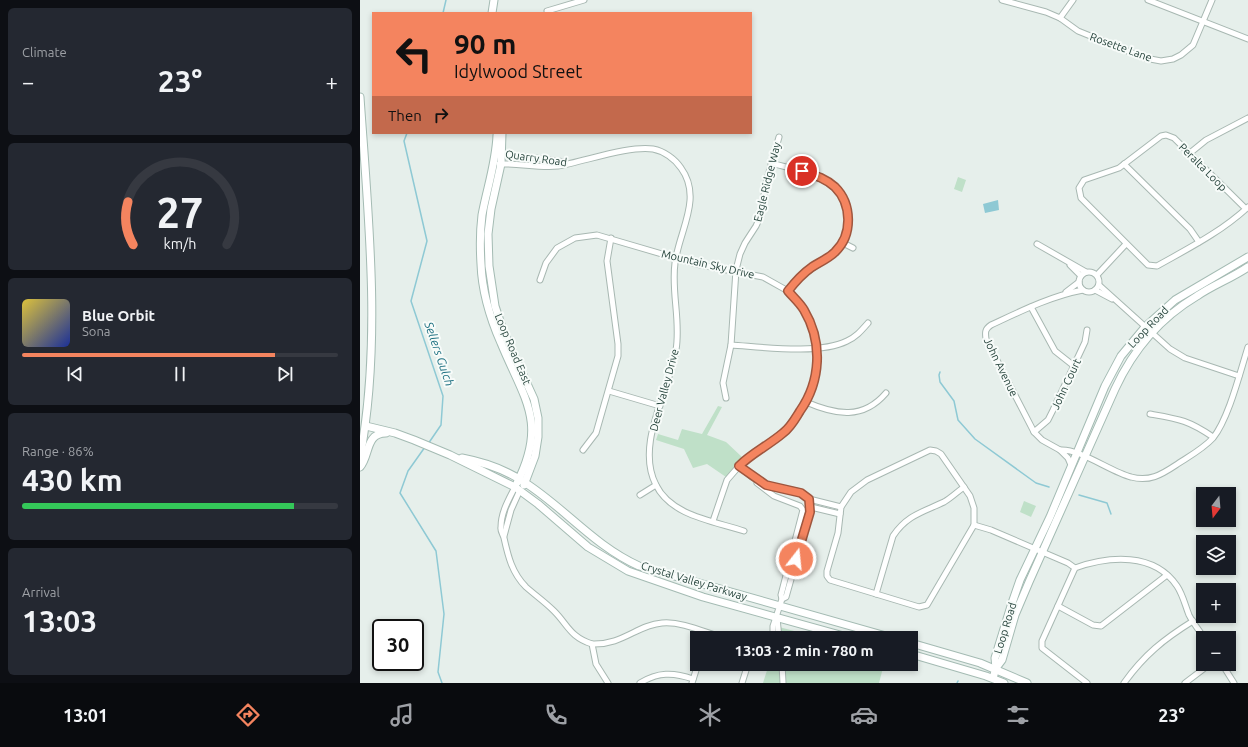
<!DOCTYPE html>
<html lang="en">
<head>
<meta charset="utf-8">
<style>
	:root { --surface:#171b24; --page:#242831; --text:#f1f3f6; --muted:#9ea1a6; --line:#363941; --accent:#f4845f }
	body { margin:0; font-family:Ubuntu,sans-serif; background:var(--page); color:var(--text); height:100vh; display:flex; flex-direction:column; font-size:15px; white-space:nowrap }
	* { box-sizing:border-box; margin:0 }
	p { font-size:13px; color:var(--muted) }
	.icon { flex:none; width:22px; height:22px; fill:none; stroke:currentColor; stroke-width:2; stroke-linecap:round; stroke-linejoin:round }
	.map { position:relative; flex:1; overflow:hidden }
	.details { display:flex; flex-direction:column; gap:8px; padding:8px; background:#0d0f14; width:360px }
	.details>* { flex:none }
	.banner { position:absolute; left:12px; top:12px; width:380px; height:122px; border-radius:0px; box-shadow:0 2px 6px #0003; background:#f4845f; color:#111; overflow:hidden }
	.needle { width:26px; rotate:196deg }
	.buttons { position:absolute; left:836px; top:487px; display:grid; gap:8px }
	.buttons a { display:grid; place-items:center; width:40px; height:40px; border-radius:0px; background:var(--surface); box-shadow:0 2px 6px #0003; font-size:20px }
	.speed { position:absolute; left:12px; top:619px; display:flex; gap:8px; font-size:20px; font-weight:700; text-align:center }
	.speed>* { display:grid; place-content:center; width:52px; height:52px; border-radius:50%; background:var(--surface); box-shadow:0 2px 6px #0003; line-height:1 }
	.speed .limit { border:2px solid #111; border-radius:6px; background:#fff; color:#111 }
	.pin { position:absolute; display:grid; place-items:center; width:34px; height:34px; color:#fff; margin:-17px; border:2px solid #fff; border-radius:50%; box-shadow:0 1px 4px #0007 }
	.me { position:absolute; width:44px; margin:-22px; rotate:16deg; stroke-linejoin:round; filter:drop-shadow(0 0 3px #0008) }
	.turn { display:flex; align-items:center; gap:14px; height:84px; padding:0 16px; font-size:18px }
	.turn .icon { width:52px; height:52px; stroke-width:2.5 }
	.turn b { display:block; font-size:28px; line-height:34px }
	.then { display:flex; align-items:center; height:38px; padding:0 16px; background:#0003; gap:8px; font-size:15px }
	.big { font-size:30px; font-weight:700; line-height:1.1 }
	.details .card { flex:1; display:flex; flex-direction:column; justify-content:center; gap:6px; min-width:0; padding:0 14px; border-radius:6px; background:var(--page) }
	.details .dial { align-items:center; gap:0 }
	.dial svg { height:104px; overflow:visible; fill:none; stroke:var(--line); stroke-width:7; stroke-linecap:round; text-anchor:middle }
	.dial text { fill:var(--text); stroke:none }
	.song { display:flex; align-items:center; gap:12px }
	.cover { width:48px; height:48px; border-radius:6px; background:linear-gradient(135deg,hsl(50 70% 55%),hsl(230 70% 35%)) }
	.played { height:4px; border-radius:2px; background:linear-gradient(90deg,var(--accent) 80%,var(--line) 80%) }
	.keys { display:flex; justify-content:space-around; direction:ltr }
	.heat { display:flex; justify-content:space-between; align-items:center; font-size:22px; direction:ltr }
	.charge { height:6px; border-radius:3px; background:linear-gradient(90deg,#34c759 86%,var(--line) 0) }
	.trip { position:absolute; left:330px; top:631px; width:228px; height:40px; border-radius:0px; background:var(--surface); box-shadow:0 2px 6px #0003; font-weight:700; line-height:40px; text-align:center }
	.tabs { display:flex; height:64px; justify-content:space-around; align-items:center; background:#090b0e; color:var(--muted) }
	.tabs .icon { width:28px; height:28px }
	.tabs .selected { color:var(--accent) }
	.tabs b { font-size:18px; color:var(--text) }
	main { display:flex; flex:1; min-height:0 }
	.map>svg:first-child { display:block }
	.green { fill:#bfe0c8 }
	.water { fill:#8ec9d4 }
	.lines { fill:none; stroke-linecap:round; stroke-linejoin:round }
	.stream { stroke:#8ec9d4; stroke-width:1.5 }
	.street-casing { stroke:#a8b8b2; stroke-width:7 }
	.secondary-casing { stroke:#a4bbb3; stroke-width:9 }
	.street { stroke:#fff; stroke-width:5 }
	.secondary { stroke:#fff; stroke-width:7 }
	.route-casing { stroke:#9f563e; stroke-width:10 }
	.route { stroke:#f4845f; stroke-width:7 }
	.labels { text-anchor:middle; stroke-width:4; stroke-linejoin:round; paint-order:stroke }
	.street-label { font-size:11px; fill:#24423a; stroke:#f7fbf9 }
	.water-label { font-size:12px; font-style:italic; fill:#1c6f80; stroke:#f7fbf9 }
</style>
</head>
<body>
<main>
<section class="details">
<div class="card"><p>Climate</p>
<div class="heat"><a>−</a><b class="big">23°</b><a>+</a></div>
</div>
<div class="card dial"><svg viewBox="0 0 100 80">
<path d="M14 69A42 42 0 1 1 86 69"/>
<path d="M14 69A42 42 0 0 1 10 36" stroke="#f4845f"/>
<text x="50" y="56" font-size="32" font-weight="700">27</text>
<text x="50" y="72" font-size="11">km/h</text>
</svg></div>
<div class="card">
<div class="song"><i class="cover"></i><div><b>Blue Orbit</b><p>Sona</p></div></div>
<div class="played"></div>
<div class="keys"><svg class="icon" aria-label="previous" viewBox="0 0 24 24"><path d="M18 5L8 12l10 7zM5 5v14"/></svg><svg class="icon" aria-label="pause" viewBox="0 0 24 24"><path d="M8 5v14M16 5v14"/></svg><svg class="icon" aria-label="next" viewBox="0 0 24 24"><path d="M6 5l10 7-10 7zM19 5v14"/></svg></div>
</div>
<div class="card"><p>Range · 86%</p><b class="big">430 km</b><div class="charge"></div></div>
<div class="card"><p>Arrival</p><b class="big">13:03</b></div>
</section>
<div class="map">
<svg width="888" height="683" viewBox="0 0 888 683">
	<rect width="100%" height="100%" fill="#e6efeb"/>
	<g class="green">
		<polygon points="598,177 606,180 602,192 594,189"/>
		<polygon points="358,406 362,407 347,435 366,442 382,457 366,477 347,464 333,468 324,449 296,440 298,434 318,440 322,429 342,434"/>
		<polygon points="664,501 676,506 671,517 660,512"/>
		<polygon points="419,627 461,638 416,638"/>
		<polygon points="409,664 524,664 519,683 403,683"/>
	</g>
	<polygon class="water" points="638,200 639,210 625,213 623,204"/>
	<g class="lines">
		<g class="stream">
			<polyline points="83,13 86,0"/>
			<polyline points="47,133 44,141 67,241 51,301 83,396 81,425 68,444"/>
			<polyline points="580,372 579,375 580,382 594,401 598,420 615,439 676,483 689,487"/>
			<polyline points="65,447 48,471 40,493 76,551 84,614 78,672 82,683"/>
			<polyline points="719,495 747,503 751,514"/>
			<polyline points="597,683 598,681"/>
		</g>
		<g class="street-casing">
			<g id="street">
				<polyline points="642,0 686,12 700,18 718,31 785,58 801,61 813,59 821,55 833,45 852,0"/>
				<polyline points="788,0 888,39"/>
				<polyline points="187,11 224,0"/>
				<polyline points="700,18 713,0"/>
				<polyline points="138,153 205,162"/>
				<polyline points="830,153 846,140 888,118"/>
				<path d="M 411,163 C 443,172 490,179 488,222 C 487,234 483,244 475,252 C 457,268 444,270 428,291"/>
				<path d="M 139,164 C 159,163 178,168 198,166 C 223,162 270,145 293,149 C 304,151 315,159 321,168 C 343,198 319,231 315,263 C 311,292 321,321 316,350 C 309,392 275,444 296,485 C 311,516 354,521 384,531"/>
				<polyline points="764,164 830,229 839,242"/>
				<path d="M 886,209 L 814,138 L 806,135 L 801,136 L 759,168 L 724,180 L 719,188 L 721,198 L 788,265 L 797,266 C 829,248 861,232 888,207"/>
				<polyline points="483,243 493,248"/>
				<polyline points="677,244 726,272"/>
				<polyline points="710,265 721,276"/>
				<circle cx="729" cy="282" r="10"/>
				<polyline points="737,275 766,244"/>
				<polyline points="180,280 186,263 197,248 215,238 237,235 336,264 403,277 428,291 444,309 452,326 457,348 458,361 454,385 446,402 424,432 380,465 367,480 353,521"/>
				<polyline points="739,285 810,349 825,358 879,376"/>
				<polyline points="735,290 752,299"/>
				<polyline points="706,292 719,282"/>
				<polyline points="671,307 695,351 714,366"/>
				<path d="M 371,345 C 402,347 459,355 487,341 C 496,337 501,331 508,323"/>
				<polyline points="249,391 300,406"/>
				<polyline points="366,398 363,383 371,345 376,270 380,254 385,243 396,226 401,215 406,183 419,137"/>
				<path d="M 446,402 C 476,415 503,420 526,393"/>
				<path d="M 790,414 C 819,419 828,420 853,437"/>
				<polyline points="674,432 688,420 693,410 725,342 727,330"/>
				<polyline points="223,450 236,433 258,356 258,344 247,261 251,238"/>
				<polygon points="570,450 576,451 581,454 610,496 614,508 614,525 567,605 559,607 470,580 467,576 467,571 478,533 481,507 491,492 507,480"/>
				<path d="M 700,450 L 682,440 L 674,432 L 626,339 C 625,332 625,329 631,325 C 661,311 691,296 723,290"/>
				<path d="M 711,465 L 708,458 L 700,450 C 719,448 751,472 771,477 C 789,482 801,475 816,465 C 828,457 843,449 853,438 C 869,418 880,372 888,347"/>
				<polyline points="379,466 392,477"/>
				<path d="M 391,476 C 397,480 403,485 410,487 C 428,491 453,486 450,512 L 426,597 L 422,599 L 413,626 L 413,638"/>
				<polyline points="397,483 414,496 440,506 443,510 421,595 422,599"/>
				<path d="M 155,487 C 149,499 141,512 141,527 C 140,531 143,534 144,538 C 148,556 152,573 166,587 C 175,595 185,602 194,611 C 208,625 210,637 232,644 L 236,664 L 248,683"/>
				<polyline points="280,495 296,485"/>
				<polyline points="449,499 481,507"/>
				<polyline points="451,507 480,514"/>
				<polyline points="614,525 631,530 708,563 715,568"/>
				<polyline points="144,536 151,510 160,490"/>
				<path d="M 516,594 L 533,536 C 547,515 563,512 584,502 C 591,498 597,492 604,487"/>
				<polyline points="698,606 733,625 741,626 807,575"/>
				<polyline points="417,618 419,638"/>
				<path d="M 232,644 C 263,645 277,625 302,623 C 322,621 346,633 364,638"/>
				<polyline points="422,664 423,683"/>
				<polyline points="862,664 874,683"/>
				<path d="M 280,683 C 298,672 313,672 333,679"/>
				<polyline points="332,683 338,664"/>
				<polyline points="382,683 388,664"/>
				<path d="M 727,683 L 682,648 L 682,641 L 715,568 C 749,556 794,552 817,586 C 823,595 825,605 829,615 C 833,623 839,630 844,638"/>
				<path d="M 764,683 C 784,655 804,639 833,621"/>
				<polyline points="825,683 850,664"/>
			</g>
		</g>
		<g class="secondary-casing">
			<g id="secondary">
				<polyline points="132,13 134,0"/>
				<path d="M 0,97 C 8,214 22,341 0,457"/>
				<polyline points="142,133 141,164 131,209 128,234 129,266 135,306 144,333 174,399 178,418 178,437 175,456 164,485"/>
				<path d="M 137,135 C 136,163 127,188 122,215 C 120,231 120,248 121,264 C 122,291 130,318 141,343 C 164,399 188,422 157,483"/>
				<polyline points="6,426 35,433 54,440 90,455 155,487 178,504 228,547 268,571 343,597 491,638"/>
				<path d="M 102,458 C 123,462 146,470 164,482 C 205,508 233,545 279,566 L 533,638"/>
				<path d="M 0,467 C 10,456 5,433 26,433"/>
				<polyline points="551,643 620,663 667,683"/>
				<polyline points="551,654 626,676 644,683"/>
				<polyline points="636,668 635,658 651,606 660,580 690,517 745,386 761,356 786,326 815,300 888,257"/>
				<path d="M 633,678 L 636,668 L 642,660 L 655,615 L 669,582 L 755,389 C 773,350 800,318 837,296 C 853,285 872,278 888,267"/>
			</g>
		</g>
		<use href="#street" class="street"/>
		<use href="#secondary" class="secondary"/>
	</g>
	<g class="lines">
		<g class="route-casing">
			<path id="route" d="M 436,559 L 450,512 L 449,499 L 441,493 L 406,485 L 379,466 C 392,453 409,445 423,433 C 431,427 435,419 440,411 C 461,381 463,342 444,310 C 440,303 433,297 428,291 C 435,282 442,274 452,267 C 460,262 469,258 475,252 C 493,235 492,204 475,187 C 465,178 454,175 442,171"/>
		</g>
		<use href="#route" class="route"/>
	</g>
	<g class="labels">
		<g class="street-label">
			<text transform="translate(761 47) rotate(20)" y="4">Rosette Lane</text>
			<text transform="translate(176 158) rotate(8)" y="4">Quarry Road</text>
			<text transform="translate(843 167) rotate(45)" y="4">Peralta Loop</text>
			<text transform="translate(407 182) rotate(-76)" y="4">Eagle Ridge Way</text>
			<text transform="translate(348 264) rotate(13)" y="4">Mountain Sky Drive</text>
			<text transform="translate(788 327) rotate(-46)" y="4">Loop Road</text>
			<text transform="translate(153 349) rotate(67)" y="4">Loop Road East</text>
			<text transform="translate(641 367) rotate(64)" y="4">John Avenue</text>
			<text transform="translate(706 384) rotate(-65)" y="4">John Court</text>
			<text transform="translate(304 390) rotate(-75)" y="4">Deer Valley Drive</text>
			<text transform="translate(334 581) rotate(17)" y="4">Crystal Valley Parkway</text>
			<text transform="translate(645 628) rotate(-73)" y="4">Loop Road</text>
		</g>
		<g class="water-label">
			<text transform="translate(79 354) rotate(71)" y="4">Sellers Gulch</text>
		</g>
	</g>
</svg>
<div class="buttons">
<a><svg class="needle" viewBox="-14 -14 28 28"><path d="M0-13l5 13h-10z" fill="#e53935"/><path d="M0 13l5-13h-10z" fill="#9ea1a6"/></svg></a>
<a><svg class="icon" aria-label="layers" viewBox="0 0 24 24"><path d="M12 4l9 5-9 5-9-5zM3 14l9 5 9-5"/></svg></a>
<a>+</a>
<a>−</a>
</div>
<div class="speed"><div class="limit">30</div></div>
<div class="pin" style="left:442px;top:171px;background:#d93025"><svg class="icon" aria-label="arrive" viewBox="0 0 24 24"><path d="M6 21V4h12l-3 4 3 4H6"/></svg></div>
<svg class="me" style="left:436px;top:559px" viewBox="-20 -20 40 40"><circle r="17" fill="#f4845f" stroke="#fff" stroke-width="3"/><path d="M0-11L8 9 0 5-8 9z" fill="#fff"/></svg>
<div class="trip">13:03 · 2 min · 780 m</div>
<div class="banner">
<div class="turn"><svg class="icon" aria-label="left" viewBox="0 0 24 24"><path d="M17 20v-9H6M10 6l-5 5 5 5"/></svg><div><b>90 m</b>Idylwood Street</div></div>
<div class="then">Then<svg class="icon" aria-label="right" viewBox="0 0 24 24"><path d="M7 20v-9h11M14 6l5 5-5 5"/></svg></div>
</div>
</div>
</main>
<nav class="tabs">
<b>13:01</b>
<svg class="icon selected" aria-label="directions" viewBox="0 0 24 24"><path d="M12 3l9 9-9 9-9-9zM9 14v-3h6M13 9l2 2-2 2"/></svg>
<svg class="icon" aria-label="music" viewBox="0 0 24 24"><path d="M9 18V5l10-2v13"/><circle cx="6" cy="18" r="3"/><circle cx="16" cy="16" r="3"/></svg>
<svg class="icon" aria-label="phone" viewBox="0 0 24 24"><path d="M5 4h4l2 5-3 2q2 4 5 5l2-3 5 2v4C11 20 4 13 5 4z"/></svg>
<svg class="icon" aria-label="climate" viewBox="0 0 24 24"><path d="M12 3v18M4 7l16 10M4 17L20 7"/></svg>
<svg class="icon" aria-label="car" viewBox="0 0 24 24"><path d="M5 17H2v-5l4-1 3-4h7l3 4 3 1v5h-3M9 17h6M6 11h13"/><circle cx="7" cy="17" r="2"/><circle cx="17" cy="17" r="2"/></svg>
<svg class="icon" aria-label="filters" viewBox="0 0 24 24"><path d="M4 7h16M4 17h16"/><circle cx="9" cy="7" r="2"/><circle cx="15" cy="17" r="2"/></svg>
<b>23°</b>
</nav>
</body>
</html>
